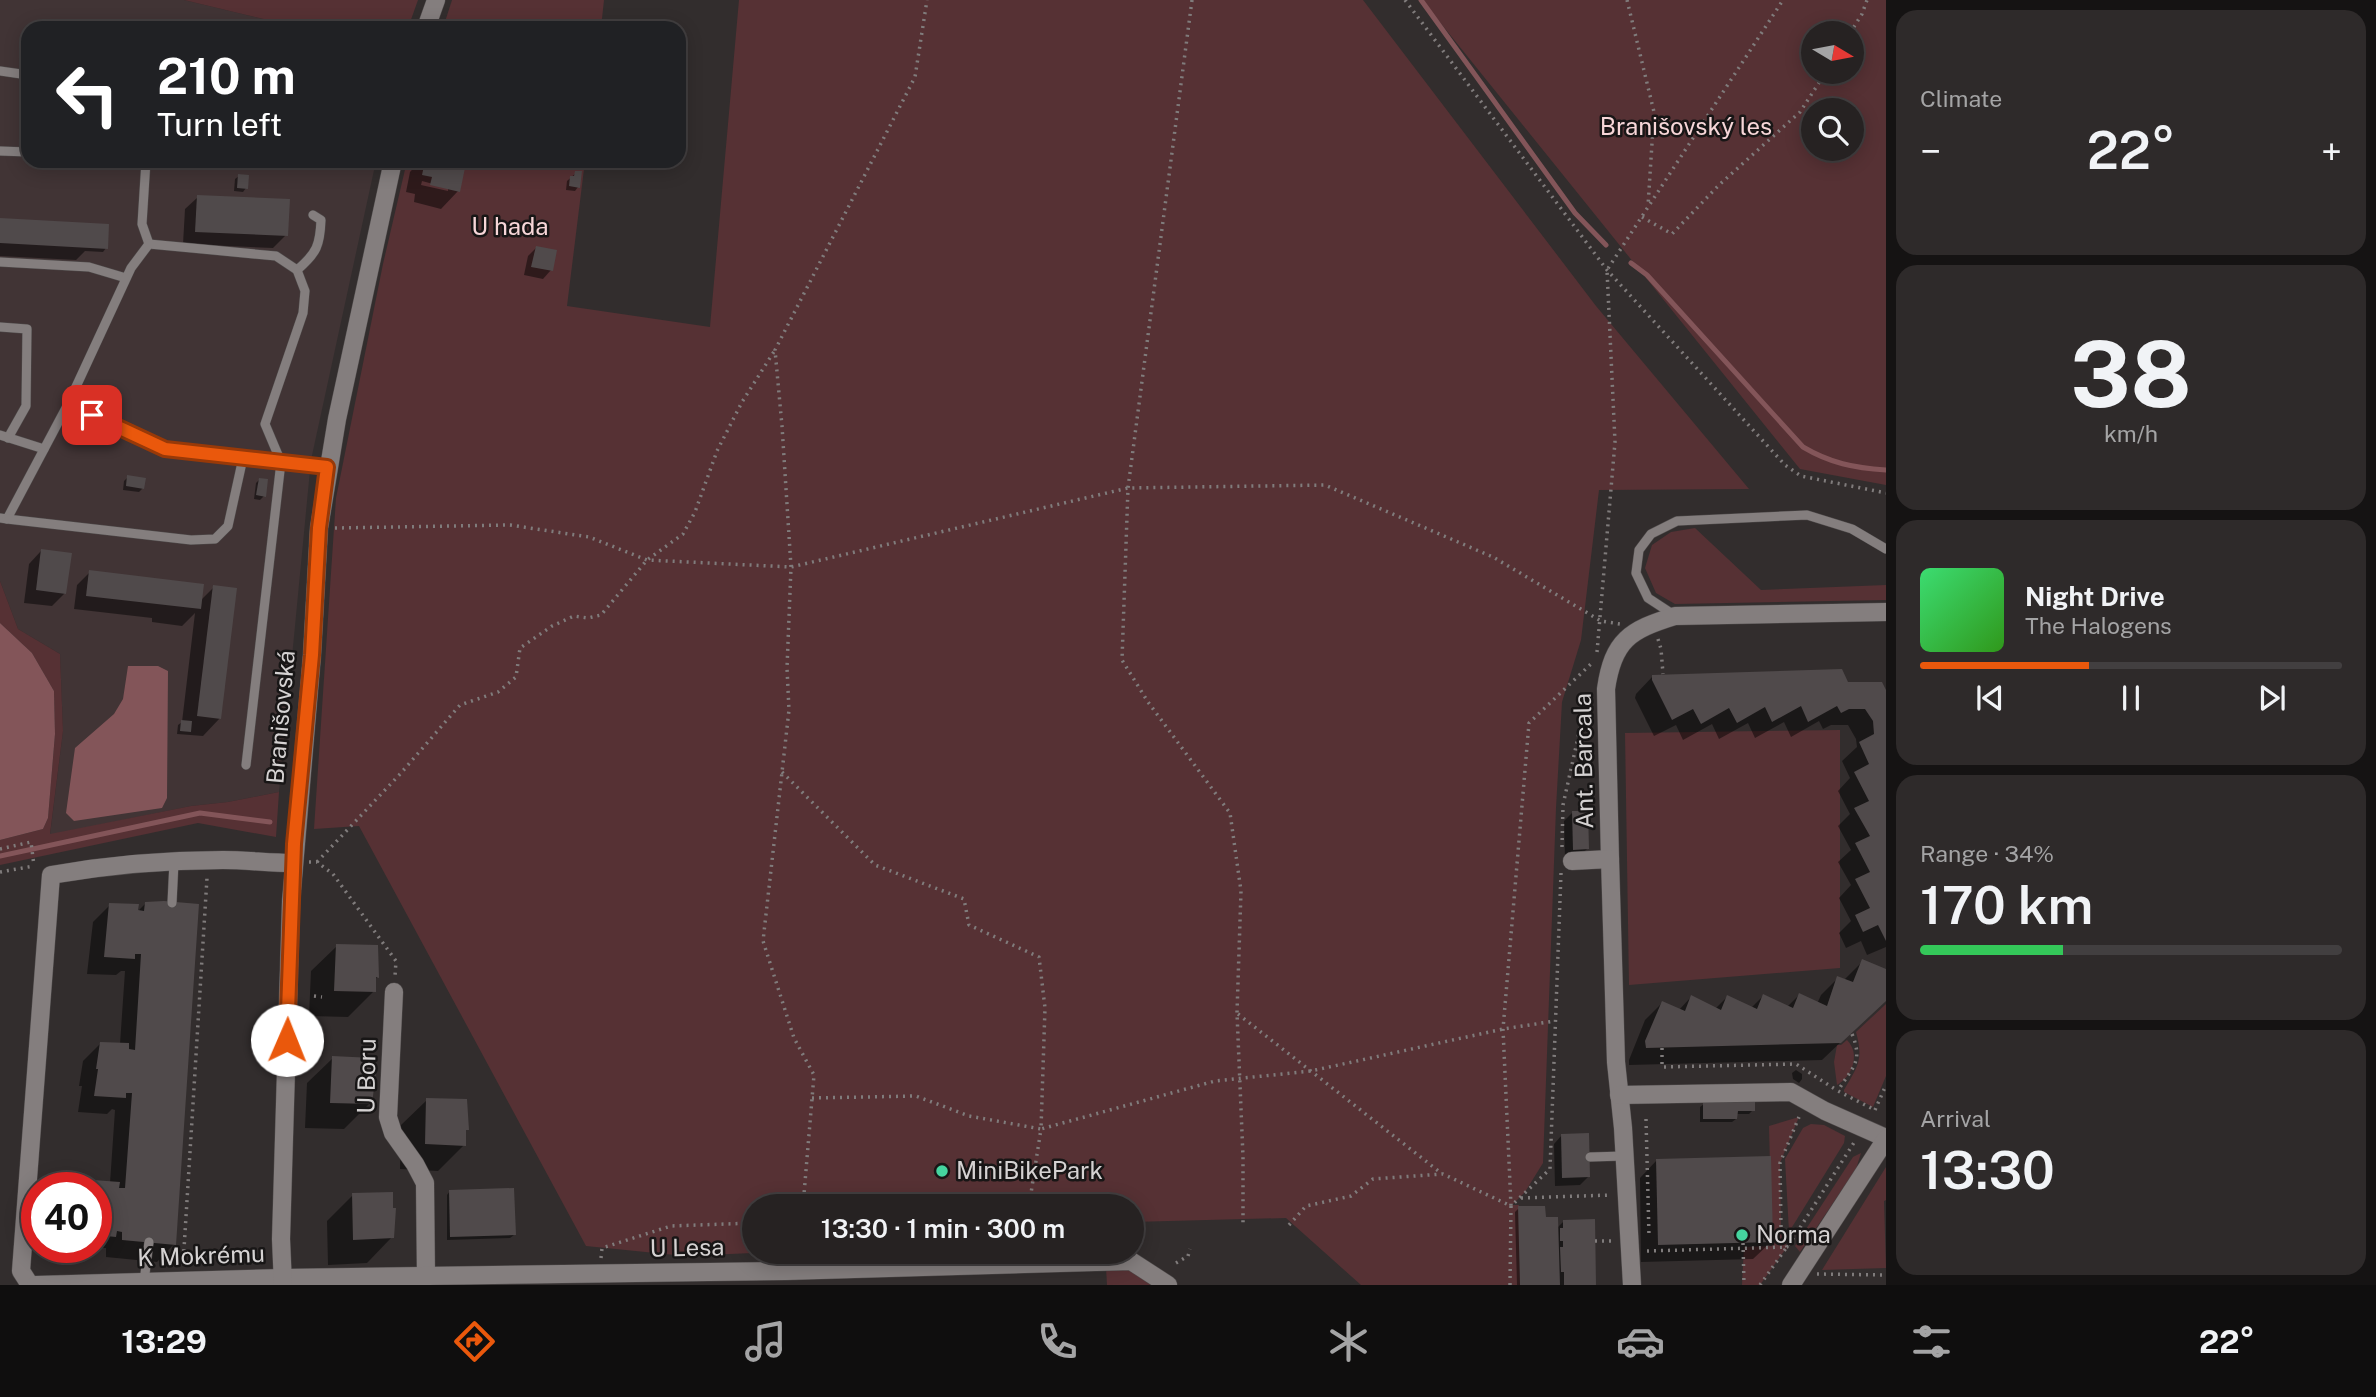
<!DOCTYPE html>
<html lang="en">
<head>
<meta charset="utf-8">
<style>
	:root { --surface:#262222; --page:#2e2a2a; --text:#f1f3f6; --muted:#a4a4a5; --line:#423f40; --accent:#ea580c }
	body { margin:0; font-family:"Public Sans",sans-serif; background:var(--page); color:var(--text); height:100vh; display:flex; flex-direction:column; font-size:26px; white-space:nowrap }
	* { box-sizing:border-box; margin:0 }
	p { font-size:23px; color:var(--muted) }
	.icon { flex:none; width:38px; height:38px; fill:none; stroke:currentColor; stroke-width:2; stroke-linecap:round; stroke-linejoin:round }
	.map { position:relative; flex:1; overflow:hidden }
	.sheet { display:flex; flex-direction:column; gap:10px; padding:10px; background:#151313; width:490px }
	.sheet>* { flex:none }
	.top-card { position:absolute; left:21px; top:21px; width:665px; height:147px; border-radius:21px; box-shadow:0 4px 18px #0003,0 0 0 2px var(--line); background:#202124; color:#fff; overflow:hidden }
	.needle { width:46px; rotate:100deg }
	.buttons { position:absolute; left:1801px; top:21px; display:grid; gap:14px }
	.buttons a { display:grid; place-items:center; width:63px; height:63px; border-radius:50%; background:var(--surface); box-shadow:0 4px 18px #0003,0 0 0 2px var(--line); font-size:35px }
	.speed { position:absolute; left:21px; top:1172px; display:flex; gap:14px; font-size:35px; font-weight:700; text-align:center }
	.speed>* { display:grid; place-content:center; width:91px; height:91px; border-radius:50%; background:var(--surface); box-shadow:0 4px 18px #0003,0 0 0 2px var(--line); line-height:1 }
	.speed .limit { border:10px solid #d22; background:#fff; color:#111 }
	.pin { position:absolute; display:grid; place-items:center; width:60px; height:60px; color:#fff; margin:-30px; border-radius:14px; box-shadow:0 4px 10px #0006 }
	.me { position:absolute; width:77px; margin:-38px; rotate:1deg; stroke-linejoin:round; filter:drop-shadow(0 0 5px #0008) }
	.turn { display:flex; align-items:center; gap:24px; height:147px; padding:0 21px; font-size:32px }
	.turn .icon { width:91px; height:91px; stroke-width:2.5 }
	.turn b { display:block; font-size:49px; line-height:60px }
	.big { font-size:52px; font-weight:600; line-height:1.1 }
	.sheet .tile { flex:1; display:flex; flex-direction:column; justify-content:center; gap:10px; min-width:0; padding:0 24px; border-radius:21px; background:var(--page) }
	.sheet .dial { align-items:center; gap:0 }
	.dial b { font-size:91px; line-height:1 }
	.song { display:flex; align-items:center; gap:21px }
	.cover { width:84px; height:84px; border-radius:10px; background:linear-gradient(135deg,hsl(140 70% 55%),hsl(110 70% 35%)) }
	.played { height:7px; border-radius:4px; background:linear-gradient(90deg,var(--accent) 40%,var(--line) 40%) }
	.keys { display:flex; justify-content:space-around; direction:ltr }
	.heat { display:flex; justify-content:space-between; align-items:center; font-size:38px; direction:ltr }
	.charge { height:10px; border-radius:5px; background:linear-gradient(90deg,#34c759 34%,var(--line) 0) }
	.trip { position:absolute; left:742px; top:1194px; width:402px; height:70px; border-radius:35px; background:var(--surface); box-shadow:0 4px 18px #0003,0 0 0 2px var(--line); font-weight:600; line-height:70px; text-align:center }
	.dock { display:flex; height:112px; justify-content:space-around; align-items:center; background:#0f0e0e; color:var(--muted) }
	.dock .icon { width:49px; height:49px }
	.dock .selected { color:var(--accent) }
	.dock b { font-size:32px; color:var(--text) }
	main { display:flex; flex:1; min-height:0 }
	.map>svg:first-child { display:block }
	.built { fill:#413435 }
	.green { fill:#563134; fill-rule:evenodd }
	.water { fill:#835559 }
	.shadow { fill:#0007; fill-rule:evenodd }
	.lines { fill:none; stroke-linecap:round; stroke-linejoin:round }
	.stream { stroke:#835559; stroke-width:5 }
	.building { fill:#504a4b }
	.lane-casing { stroke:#4e4a4a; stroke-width:10 }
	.street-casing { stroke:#4e4a4a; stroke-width:19 }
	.secondary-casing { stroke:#4e4a4a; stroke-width:19 }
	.path { stroke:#807c7c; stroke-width:3.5; stroke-dasharray:2 5; stroke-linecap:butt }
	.lane { stroke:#847e7e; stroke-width:9 }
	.street { stroke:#847e7e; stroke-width:18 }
	.secondary { stroke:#847e7e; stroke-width:18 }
	.route-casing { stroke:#983908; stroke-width:18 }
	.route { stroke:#ea580c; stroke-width:12 }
	.poi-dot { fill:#45d49f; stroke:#181616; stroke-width:2.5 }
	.labels { text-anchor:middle; stroke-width:5; stroke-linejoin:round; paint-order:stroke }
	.park-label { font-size:24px; fill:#f7d6d8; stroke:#181616 }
	.street-label { font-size:24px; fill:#d5d2d2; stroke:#181616 }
	.poi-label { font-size:24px; fill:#d5d2d2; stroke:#181616; text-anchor:start }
</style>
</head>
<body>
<main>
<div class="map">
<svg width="1886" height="1285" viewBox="0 0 1886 1285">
	<rect width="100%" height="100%" fill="#322d2d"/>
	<polygon class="built" points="0,0 184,0 301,28 28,28 28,161 376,161 311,460 279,792 228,802 191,806 50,835 63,731 60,654 18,629 0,581"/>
	<g class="green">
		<polygon points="184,0 418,0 408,28 301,28"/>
		<polygon points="452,0 604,0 601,28 443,28"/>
		<polygon points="739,0 1363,0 1596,306 1749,489 1599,490 1581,640 1562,702 1556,808 1543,1163 1525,1192 1512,1205 1519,1205 1520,1285 1361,1285 1286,1218 1132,1222 1132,1206 754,1206 754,1251 799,1251 685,1256 586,1246 359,826 314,829 336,498 383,264 407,161 585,161 567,306 710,327"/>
		<path d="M 1422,0 L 1886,0 L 1886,485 L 1800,469 ZM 1813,33 L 1852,33 L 1852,72 L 1813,72 ZM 1813,110 L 1852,110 L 1852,149 L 1813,149 Z"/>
		<polygon points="1695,528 1761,590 1886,585 1886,600 1675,604 1656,593 1645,568 1652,545 1671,532"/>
		<polygon points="0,581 18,629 60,654 63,731 50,834 191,806 228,802 279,792 276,837 198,823 0,865 0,840 43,829 48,818 55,734 54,691 32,653 0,623"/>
		<polygon points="1840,730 1840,968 1629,985 1625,733"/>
		<path d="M 1886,1004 L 1886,1076 L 1873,1107 L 1844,1092 L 1844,1090 C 1857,1067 1864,1061 1856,1032 Z"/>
		<path d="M 1847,1040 C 1861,1054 1852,1077 1837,1085 L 1834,1062 L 1837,1045 L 1841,1045 Z"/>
		<polygon points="1799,1117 1780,1163 1781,1227 1787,1247 1760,1285 1742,1285 1744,1247 1772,1246 1769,1126"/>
		<polygon points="1811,1124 1824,1125 1845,1136 1844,1143 1789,1232 1785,1159 1803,1128"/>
		<polygon points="1861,1153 1856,1169 1800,1252 1795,1246 1853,1157"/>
		<polygon points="1886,1167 1886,1200 1884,1201 1886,1268 1822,1270"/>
		<polygon points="1106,1267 1140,1272 1160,1285 1107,1285"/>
	</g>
	<g class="water">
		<polygon points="0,623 32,653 54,691 55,734 48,818 43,829 0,840"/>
		<polygon points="128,666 158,666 168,671 167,798 162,808 74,821 66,813 75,748 114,714 123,699"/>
	</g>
	<g class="shadow">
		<path d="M 420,161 L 451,161 L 458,191 L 441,209 L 414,202 L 415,194 L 406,192 L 410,172 ZM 422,181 L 448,188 L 448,191 L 421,185 Z"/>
		<polygon points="576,173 578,187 575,191 566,190 567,181"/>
		<polygon points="239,176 246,188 243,192 234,191 235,179"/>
		<polygon points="198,197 286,235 273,248 183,244 185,209"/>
		<polygon points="0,219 106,248 103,252 85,251 76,260 0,256"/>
		<polygon points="536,248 551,270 543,279 524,275 528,256"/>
		<polygon points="128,477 143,488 139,492 123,490 124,481"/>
		<polygon points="259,480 264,496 260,500 254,499 256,483"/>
		<polygon points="41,551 65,593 52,606 24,603 29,564"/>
		<polygon points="90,572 201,600 214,587 220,718 203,736 177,734 178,725 182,722 195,613 182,626 152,622 152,618 74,609 77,585"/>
		<polygon points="1653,676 1846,684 1886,694 1886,947 1867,955 1861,941 1846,948 1839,933 1851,921 1839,898 1851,885 1838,862 1851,850 1838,826 1850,814 1838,791 1850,778 1842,761 1857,747 1856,739 1848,725 1831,725 1823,729 1819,721 1791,737 1784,722 1755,738 1748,723 1719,739 1712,724 1683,740 1676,725 1654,736 1635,698 1636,694"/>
		<polygon points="1572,813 1587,849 1579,857 1565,858 1564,821"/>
		<polygon points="146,903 174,1244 157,1262 106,1257 106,1248 102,1248 97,1253 68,1251 69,1248 96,1248 96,1188 85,1188 91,1182 110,1183 115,1110 112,1109 107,1114 78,1112 82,1086 79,1086 83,1061 101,1043 120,1044 125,971 121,971 116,975 87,974 93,922 110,905 136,913"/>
		<polygon points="337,946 377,977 375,980 374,991 348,1017 309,1016 311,971"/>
		<polygon points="1863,961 1886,971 1886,999 1822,1060 1629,1065 1629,1060 1645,1020 1662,1003 1679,1010 1691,997 1715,1009 1727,997 1751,1008 1763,996 1787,1007 1799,995 1817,1004 1821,995 1838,978 1844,980"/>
		<polygon points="333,1058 370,1103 344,1129 305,1128 307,1083"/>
		<polygon points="1796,1070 1802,1074 1802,1079 1799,1083 1793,1079 1792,1073"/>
		<polygon points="427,1100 467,1129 464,1132 464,1145 438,1171 400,1169 401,1125"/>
		<polygon points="1704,1104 1753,1110 1749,1114 1736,1114 1736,1119 1732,1122 1700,1122 1700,1107"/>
		<polygon points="1562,1135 1588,1177 1580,1185 1555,1186 1554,1144"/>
		<polygon points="1657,1160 1771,1242 1753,1259 1641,1262 1640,1178"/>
		<polygon points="450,1191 514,1235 510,1238 447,1240 447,1195"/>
		<polygon points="353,1195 392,1237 367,1263 328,1265 327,1221"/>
		<polygon points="1519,1208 1544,1219 1557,1228 1564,1221 1594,1285 1517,1285 1515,1212"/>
	</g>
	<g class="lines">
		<g class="stream">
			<polyline points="1421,0 1575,213 1606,245"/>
			<path d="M 1631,263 L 1647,275 L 1803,447 C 1830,463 1854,468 1886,470"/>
			<polyline points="0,856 200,813 270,822"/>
		</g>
	</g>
	<g class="building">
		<polygon points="425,161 456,161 466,163 460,192 430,185 432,177 422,175"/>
		<polygon points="575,171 582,171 580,188 569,186 570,176 574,176"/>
		<polygon points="238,174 249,175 248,189 237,188"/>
		<polygon points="197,195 290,199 288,236 195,232"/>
		<polygon points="0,218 109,224 108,249 0,243"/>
		<polygon points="536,246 557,250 553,271 531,267"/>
		<polygon points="127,475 146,478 144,489 126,486"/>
		<polygon points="259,478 268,479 266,497 256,495"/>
		<polygon points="41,549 72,553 66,594 36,590"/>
		<polygon points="89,570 204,584 201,609 86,596"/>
		<polygon points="213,585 237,588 221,719 197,716"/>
		<polygon points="1842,669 1848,682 1882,682 1886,690 1886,941 1878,925 1863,932 1855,915 1870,908 1855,879 1870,872 1855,843 1870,836 1854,808 1869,801 1854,772 1869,764 1859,742 1874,734 1873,721 1865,709 1849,709 1841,713 1837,706 1808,722 1801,706 1772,722 1765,707 1737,723 1729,708 1701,724 1693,709 1672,720 1652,680 1652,675"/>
		<polygon points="181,720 192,721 191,732 180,731"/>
		<polygon points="1572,811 1588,811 1589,849 1573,850"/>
		<polygon points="164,901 199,904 176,1245 122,1240 122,1232 117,1231 116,1237 96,1235 96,1188 89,1188 91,1180 93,1180 120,1182 119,1188 125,1188 132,1093 126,1093 126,1098 94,1096 98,1069 96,1069 100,1042 129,1043 129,1049 135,1050 141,954 135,954 135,959 104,957 109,903 139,904 138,910 144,911 145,902"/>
		<polygon points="336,944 378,945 379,978 376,977 376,992 334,991"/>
		<polygon points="1862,959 1886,969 1886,1001 1841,1043 1646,1048 1645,1041 1662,1001 1685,1011 1691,995 1721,1010 1727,995 1757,1009 1763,994 1793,1008 1799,993 1827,1006 1837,976 1853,982"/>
		<polygon points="332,1056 373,1058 373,1072 376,1072 372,1104 330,1103"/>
		<polygon points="426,1098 467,1099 469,1130 466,1130 466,1146 425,1144"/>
		<polygon points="1703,1102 1755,1102 1755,1111 1738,1111 1737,1119 1703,1119"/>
		<polygon points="1589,1133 1590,1177 1562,1178 1561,1134"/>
		<polygon points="1771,1156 1773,1242 1658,1245 1656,1159"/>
		<polygon points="514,1188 516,1235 450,1237 449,1190"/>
		<polygon points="393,1192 393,1208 396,1208 394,1238 353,1240 352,1193"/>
		<polygon points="1518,1206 1545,1206 1546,1217 1558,1217 1560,1285 1520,1285"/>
		<polygon points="1595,1219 1596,1285 1564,1285 1564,1272 1561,1272 1560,1247 1563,1247 1563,1241 1560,1241 1560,1228 1563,1228 1563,1220"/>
	</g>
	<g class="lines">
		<g class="lane-casing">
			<g id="lane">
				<polyline points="0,71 28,75"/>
				<polyline points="0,151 28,152"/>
				<polyline points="146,161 142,224 149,244"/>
				<polyline points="305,161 314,161"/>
				<polyline points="0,262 89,267 126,278"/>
				<path d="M 297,270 C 317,253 320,245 321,220 L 313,215"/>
				<polyline points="0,327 27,329 26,406 8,438"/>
				<polyline points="68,404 165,449 327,467"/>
				<polyline points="0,435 44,449"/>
				<polyline points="0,518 7,519 68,404 131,268 149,244 276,256 297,270 305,291 303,313 265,424 281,462 246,765"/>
				<polyline points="7,519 191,540 215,539 228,526 243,458"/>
				<polyline points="1674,615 1648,598 1636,573 1639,550 1651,534 1677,521 1807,515 1852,529 1886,549"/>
				<polyline points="172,903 174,862"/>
				<polyline points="1590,1157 1624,1156"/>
				<polyline points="144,1282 149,1242"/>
			</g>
		</g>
		<g class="street-casing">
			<g id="street">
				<path d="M 1610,859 L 1606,689 C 1613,640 1630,630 1675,616 L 1886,612"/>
				<polyline points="1572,861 1610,859 1616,1062 1623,1128 1632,1285"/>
				<polyline points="394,992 388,1117 393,1133 415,1164 425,1183 426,1277"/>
				<polyline points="1619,1095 1791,1092 1825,1111 1886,1138"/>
				<path d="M 30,1285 L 21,1271 L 51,875 C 108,865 166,860 223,860 C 246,860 270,863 293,863"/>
				<polyline points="36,1285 283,1278 786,1271 1131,1261 1168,1285"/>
				<polyline points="1791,1285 1886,1139"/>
			</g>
		</g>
		<g class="secondary-casing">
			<g id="secondary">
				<polyline points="426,28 436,0"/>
				<polyline points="283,1285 281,1239 291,902 312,655 319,528 337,419 393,161"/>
			</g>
		</g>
		<g class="path">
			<polyline points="1192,0 1128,488 1122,660 1148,702 1230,813 1241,891 1237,1013 1243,1157 1243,1225"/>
			<polyline points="1405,0 1607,270 1785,465 1801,476 1886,493"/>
			<polyline points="1627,0 1654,112 1648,206"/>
			<polyline points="1850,33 1862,14 1867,0"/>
			<polyline points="1642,217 1672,234 1719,185 1800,112 1826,72"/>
			<polyline points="335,528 510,525 589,537 647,560 791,567 1128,488 1325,485 1493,557 1601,621 1620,624"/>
			<polyline points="1658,639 1661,649 1663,674"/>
			<polyline points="1597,652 1615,442 1607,270 1783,0"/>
			<polyline points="782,772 875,865 964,899 969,925 1039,957 1045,1008 1041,1129 1215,1081 1311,1071 1503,1029 1555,1021"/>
			<polyline points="1562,847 1563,805 1587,697"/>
			<polyline points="0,849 31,842 34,866"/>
			<polyline points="309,862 317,862 333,874 396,961 395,976"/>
			<polyline points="317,862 401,773 460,705 498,692 516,677 520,648 552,626 574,616 588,618 601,615 647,560 683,534 695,512 717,451 742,402 775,350"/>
			<polyline points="0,872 34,866"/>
			<polyline points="314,996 322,997"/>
			<polyline points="1238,1014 1441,1173"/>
			<path d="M 1852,1034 C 1864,1063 1851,1068 1838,1091 L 1875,1110"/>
			<polyline points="311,1046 319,1046"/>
			<polyline points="1662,1048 1662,1067 1796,1064 1838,1091"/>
			<polyline points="812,1098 916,1096 969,1116 1041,1129 1029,1206"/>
			<polyline points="1875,1110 1886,1085"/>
			<polyline points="1646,1119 1649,1236"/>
			<polyline points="1521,1198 1611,1195"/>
			<polyline points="803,1206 814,1075 794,1038 763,941 789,710 787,668 791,567 782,426 775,350 915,77 927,0"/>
			<polyline points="1289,1225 1306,1206 1351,1196 1373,1179 1443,1174 1511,1206 1503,1029 1529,723 1593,662"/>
			<polyline points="1595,1241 1612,1241"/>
			<polyline points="1743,1243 1744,1285"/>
			<polyline points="1647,1251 1787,1247 1781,1227 1780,1163 1799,1117"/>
			<polyline points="601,1258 602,1248 671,1226 754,1223"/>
			<polyline points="1176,1263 1188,1256 1190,1249"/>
			<polyline points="183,1265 207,878"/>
			<polyline points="1817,1274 1886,1275"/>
			<polyline points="1510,1285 1511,1206 1550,1169 1561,873"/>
			<polyline points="1760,1285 1796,1234 1855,1141"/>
		</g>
		<use href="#lane" class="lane"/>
		<use href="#street" class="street"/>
		<use href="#secondary" class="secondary"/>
	</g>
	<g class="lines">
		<g class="route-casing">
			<polyline id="route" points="92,415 165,449 327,467 319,528 312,655 294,844 287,1040"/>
		</g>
		<use href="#route" class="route"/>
	</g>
	<g class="poi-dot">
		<circle cx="942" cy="1171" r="7"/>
		<circle cx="1742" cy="1235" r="7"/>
	</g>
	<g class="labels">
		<g class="park-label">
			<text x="1686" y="135">Branišovský les</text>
			<text x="510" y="235">U hada</text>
		</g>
		<g class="street-label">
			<text transform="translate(281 717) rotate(-85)" y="8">Branišovská</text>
			<text transform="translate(1584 761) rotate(-91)" y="8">Ant. Barcala</text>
			<text transform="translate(367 1076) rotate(-89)" y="8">U Boru</text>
			<text transform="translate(687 1248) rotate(-1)" y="8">U Lesa</text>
			<text transform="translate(201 1256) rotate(-2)" y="8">K Mokrému</text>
		</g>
		<g class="poi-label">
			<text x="956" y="1179">MiniBikePark</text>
			<text x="1756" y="1243">Norma</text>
		</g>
	</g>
</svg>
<div class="buttons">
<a><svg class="needle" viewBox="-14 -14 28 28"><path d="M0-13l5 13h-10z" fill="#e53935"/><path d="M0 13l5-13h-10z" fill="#a4a4a5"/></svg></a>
<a><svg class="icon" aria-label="search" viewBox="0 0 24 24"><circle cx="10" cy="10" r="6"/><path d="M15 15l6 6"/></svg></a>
</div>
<div class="speed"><div class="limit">40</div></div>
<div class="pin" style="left:92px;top:415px;background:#d93025"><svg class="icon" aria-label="arrive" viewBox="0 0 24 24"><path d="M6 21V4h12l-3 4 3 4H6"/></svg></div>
<svg class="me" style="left:287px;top:1040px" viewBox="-20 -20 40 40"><circle r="19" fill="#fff"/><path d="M0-13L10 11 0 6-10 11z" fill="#ea580c"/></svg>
<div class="trip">13:30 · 1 min · 300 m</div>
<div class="top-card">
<div class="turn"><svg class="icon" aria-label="left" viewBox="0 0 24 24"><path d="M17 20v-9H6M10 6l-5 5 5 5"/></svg><div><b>210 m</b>Turn left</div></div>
</div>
</div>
<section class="sheet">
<div class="tile"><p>Climate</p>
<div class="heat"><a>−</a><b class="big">22°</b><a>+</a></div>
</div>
<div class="tile dial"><b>38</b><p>km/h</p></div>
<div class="tile">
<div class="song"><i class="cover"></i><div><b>Night Drive</b><p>The Halogens</p></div></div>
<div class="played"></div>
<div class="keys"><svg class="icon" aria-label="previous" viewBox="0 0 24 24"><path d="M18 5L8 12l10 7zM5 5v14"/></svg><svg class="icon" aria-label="pause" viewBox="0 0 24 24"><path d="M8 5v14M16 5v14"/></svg><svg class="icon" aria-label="next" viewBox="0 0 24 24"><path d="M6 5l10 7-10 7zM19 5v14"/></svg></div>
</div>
<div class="tile"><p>Range · 34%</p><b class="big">170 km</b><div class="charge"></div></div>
<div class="tile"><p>Arrival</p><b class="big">13:30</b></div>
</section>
</main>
<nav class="dock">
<b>13:29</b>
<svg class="icon selected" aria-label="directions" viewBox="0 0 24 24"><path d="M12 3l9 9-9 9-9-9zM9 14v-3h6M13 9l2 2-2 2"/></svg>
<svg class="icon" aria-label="music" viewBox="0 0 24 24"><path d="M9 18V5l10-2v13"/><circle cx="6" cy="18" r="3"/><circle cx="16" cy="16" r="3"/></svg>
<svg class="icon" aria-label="phone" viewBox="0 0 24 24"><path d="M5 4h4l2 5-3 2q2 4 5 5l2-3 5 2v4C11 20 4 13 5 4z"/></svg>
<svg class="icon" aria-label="climate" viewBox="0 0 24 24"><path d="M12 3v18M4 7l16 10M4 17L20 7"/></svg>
<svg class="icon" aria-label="car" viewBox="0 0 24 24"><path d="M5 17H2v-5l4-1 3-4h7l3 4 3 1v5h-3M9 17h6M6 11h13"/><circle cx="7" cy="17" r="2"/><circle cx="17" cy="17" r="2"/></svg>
<svg class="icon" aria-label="filters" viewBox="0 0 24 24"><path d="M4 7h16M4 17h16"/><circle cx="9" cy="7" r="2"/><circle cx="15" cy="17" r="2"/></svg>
<b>22°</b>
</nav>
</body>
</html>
